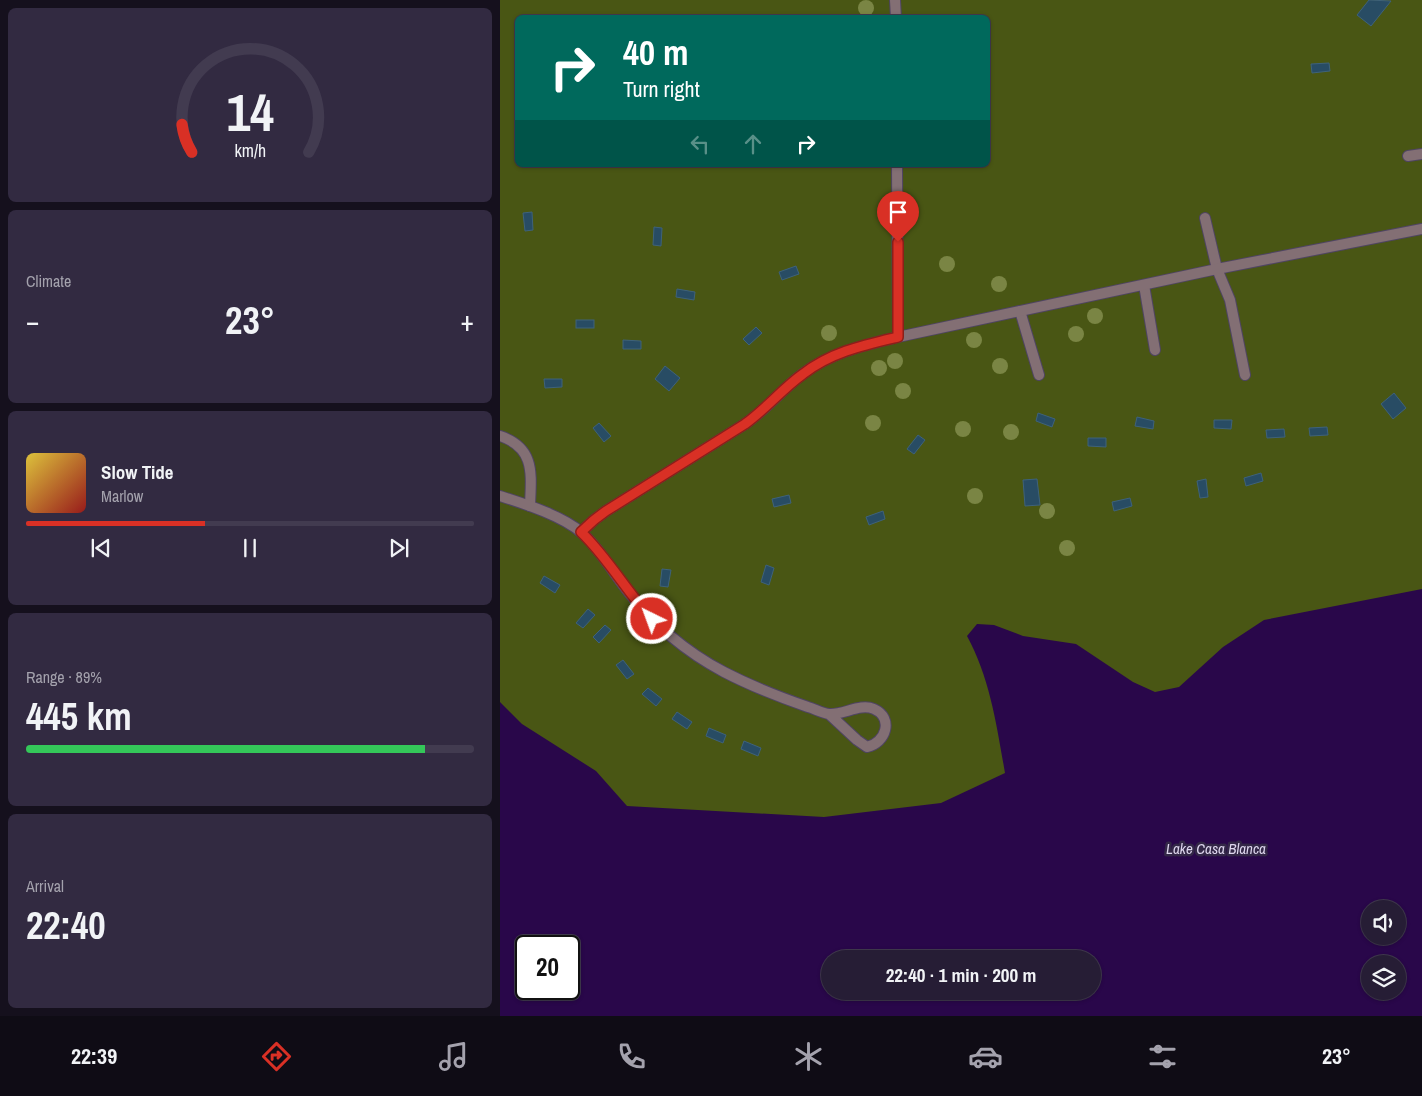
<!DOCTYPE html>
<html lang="en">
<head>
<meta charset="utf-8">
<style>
	:root { --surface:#261d35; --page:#322a41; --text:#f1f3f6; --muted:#a4a2ad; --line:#423b50; --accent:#d93025 }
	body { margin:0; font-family:"Archivo Narrow",sans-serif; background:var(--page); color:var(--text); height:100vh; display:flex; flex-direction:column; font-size:19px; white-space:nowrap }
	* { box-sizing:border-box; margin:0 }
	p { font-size:16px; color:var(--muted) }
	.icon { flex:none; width:28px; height:28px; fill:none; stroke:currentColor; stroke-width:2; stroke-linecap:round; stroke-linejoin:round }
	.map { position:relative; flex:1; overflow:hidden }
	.details { display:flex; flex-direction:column; gap:8px; padding:8px; background:#15101d; width:500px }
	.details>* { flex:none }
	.banner { position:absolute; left:15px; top:15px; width:475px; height:152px; border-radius:8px; box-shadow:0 1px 4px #0004,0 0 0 1px var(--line); background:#00695c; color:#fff; overflow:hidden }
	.buttons { position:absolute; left:861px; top:900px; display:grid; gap:10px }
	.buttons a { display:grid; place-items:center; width:45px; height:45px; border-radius:50%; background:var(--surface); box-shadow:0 1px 4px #0004,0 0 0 1px var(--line); font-size:25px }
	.speed { position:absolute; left:15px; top:935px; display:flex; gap:10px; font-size:25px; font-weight:700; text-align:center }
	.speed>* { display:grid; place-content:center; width:65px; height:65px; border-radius:50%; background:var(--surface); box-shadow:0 1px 4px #0004,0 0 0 1px var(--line); line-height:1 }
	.speed .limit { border:2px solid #111; border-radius:8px; background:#fff; color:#111 }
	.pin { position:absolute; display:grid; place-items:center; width:42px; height:42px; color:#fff; margin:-51px -21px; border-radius:50% 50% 50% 0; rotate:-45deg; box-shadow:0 0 5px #0007 }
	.pin .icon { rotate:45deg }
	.me { position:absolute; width:55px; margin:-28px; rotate:318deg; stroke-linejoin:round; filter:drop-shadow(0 0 4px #0008) }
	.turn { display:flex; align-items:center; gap:18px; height:105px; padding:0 25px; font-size:22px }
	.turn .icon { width:65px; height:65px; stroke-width:2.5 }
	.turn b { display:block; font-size:35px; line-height:42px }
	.lanes { display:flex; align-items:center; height:48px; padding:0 25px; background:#0003; justify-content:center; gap:25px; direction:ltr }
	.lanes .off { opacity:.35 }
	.big { font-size:38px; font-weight:700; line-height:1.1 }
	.details .card { flex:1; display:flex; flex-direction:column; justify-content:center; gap:8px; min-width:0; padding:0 18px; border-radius:8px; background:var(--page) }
	.details .dial { align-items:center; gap:0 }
	.dial svg { height:130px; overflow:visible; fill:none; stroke:var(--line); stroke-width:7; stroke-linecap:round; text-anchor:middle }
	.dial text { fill:var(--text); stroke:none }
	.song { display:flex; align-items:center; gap:15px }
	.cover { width:60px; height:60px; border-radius:8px; background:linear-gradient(135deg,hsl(50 70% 55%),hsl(0 70% 35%)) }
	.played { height:5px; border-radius:2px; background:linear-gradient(90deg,var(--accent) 40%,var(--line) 40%) }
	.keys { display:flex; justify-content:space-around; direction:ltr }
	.heat { display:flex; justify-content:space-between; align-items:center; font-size:28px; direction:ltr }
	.charge { height:8px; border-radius:4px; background:linear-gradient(90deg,#34c759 89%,var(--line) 0) }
	.trip { position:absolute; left:321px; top:950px; width:280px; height:50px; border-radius:25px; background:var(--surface); box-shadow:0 1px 4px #0004,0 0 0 1px var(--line); font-weight:700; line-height:50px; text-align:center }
	.tabs { display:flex; height:80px; justify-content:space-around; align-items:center; background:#0f0c15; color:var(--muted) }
	.tabs .icon { width:35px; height:35px }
	.tabs .selected { color:var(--accent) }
	.tabs b { font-size:22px; color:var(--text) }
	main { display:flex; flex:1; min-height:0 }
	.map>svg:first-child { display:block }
	.green { fill:#495614; fill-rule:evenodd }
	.water { fill:#29074a; fill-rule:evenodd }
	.building { fill:#284c64; stroke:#3e627b }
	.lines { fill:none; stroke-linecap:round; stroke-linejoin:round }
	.service-casing { stroke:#4f4463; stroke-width:12 }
	.minor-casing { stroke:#4f4463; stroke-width:12 }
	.service { stroke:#836f74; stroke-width:10 }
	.minor { stroke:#836f74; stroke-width:10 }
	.tree { fill:#7a8544 }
	.route-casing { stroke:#8d1f18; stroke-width:12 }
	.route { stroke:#d93025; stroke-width:9 }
	.labels { text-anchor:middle; stroke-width:5; stroke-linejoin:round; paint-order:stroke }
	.water-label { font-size:15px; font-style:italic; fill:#ded6ee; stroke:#332747 }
</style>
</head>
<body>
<main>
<section class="details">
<div class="card dial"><svg viewBox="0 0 100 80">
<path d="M14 69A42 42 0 1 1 86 69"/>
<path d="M14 69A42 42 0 0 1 8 52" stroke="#d93025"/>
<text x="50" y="56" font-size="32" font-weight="700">14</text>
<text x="50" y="72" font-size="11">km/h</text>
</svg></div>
<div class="card"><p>Climate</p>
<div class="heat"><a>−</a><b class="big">23°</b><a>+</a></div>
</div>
<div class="card">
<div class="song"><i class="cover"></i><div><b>Slow Tide</b><p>Marlow</p></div></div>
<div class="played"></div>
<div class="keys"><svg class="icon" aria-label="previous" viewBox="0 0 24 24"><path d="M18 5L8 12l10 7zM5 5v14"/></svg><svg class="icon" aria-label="pause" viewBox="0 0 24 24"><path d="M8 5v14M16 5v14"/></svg><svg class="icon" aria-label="next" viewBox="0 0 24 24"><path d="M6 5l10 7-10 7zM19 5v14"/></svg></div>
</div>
<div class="card"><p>Range · 89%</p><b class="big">445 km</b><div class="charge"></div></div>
<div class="card"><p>Arrival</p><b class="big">22:40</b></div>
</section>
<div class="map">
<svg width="922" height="1016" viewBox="0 0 922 1016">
	<rect width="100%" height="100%" fill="#332747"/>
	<path class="green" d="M 0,0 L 922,0 L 922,1016 L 0,1016 ZM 18,18 L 488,18 L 488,165 L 18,165 ZM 870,909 L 898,909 L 898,936 L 870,936 ZM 26,946 L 69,946 L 69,989 L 26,989 ZM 330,959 L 592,959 L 592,991 L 330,991 ZM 870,964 L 898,964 L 898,991 L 870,991 Z"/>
	<path class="water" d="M 922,589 L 922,1016 L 0,1016 L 0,702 L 22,724 L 96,771 L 127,806 L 324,817 L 441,803 L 505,773 C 497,727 490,678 467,636 L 477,624 L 494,625 L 523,636 L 576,644 L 633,682 L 655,692 L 679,687 L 723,647 L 764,620 ZM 870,909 L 898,909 L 898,936 L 870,936 ZM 26,946 L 69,946 L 69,989 L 26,989 ZM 330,959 L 592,959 L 592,991 L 330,991 ZM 870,964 L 898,964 L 898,991 L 870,991 Z"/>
	<g class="building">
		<polygon points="869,0 891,1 871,26 857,15"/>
		<polygon points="829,63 830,71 812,73 811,64"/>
		<polygon points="32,212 33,230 25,231 23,213"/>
		<polygon points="154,227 162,228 161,246 153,245"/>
		<polygon points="296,266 299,274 282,280 279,272"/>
		<polygon points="177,289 195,292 194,300 176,297"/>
		<rect x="76" y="320" width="18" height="8"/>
		<polygon points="256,327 262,333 249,345 243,339"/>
		<polygon points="123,340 141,341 141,349 123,349"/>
		<polygon points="165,366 180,378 169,391 155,379"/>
		<polygon points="44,379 62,379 62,387 45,388"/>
		<polygon points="894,393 906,408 893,419 881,404"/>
		<polygon points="538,413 555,419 552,427 536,421"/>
		<polygon points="637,417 654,421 653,429 635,426"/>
		<polygon points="714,420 732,420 731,429 714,428"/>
		<polygon points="99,423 111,436 104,442 93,428"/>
		<polygon points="827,427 828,435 810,436 809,428"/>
		<polygon points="784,429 785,437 767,438 766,430"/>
		<polygon points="418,435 425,440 414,454 407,449"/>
		<polygon points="588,438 606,438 606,447 588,446"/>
		<polygon points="761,473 763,481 746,486 744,478"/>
		<polygon points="537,479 540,505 525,506 523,480"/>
		<polygon points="706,479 708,497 700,498 697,481"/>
		<polygon points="289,495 291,503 274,507 272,499"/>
		<polygon points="630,498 632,506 614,511 612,502"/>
		<polygon points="383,511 385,519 369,525 366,517"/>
		<polygon points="266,565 274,568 269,585 261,582"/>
		<polygon points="162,569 171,570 168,587 160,586"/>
		<polygon points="44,576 60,585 55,593 40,583"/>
		<polygon points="88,609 95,615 83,628 76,623"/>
		<polygon points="105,625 111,630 99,643 93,637"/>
		<polygon points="123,660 134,674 127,679 116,665"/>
		<polygon points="148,688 162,699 156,706 142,694"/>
		<polygon points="177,712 192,722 187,729 172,719"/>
		<polygon points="209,728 226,735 223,743 206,736"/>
		<polygon points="244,741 261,748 258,756 241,749"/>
	</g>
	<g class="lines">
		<g class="service-casing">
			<g id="service">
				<polyline points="908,156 922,154"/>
				<polyline points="705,218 717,269 730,300 745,375"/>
				<polyline points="644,285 655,350"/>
				<polyline points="520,311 539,375"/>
				<path d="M 0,436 C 36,448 31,475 30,506"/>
				<path d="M 0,496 C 25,504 63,516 82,533 C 100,549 112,571 127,590 C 153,624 186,652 224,672 C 251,686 279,697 308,707 C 315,709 322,713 329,714 C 344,715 360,703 374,709 C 394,718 386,743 367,747 L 357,740 L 329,714"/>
				<path d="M 81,532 L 94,520 L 106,511 L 245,424 C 267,409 283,388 304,373 C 332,352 365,345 398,337 L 717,269 L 922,229"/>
			</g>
		</g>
		<g class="minor-casing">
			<g id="minor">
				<polyline points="395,0 396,18"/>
				<polyline points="397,165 398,337"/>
			</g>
		</g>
		<use href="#service" class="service"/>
		<use href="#minor" class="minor"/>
	</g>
	<g class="tree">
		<circle cx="366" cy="8" r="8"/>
		<circle cx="447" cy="264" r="8"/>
		<circle cx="499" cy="284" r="8"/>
		<circle cx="595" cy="316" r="8"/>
		<circle cx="329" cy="333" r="8"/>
		<circle cx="576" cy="334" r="8"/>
		<circle cx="474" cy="340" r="8"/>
		<circle cx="395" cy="361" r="8"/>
		<circle cx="500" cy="366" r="8"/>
		<circle cx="379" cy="368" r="8"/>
		<circle cx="403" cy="391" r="8"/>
		<circle cx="373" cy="423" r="8"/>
		<circle cx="463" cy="429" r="8"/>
		<circle cx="511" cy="432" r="8"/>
		<circle cx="475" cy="496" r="8"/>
		<circle cx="547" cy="511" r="8"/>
		<circle cx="567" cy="548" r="8"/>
	</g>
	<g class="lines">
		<g class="route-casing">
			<path id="route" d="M 152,619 C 127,592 108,558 81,532 L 94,520 L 106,511 L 245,424 C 266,409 282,389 303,374 C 331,352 364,345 398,337 L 398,242"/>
		</g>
		<use href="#route" class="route"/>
	</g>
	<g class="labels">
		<g class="water-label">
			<text x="716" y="854">Lake Casa Blanca</text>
		</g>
	</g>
</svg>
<div class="buttons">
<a><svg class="icon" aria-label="sound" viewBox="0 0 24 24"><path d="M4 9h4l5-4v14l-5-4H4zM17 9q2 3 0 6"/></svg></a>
<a><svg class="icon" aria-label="layers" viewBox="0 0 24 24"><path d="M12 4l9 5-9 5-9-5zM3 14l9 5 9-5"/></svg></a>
</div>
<div class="speed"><div class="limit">20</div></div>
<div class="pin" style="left:398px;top:242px;background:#d93025"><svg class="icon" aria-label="arrive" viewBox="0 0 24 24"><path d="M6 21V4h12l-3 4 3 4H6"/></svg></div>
<svg class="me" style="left:152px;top:619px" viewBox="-20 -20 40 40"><circle r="17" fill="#d93025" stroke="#fff" stroke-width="3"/><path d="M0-11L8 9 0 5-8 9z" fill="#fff"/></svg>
<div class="trip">22:40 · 1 min · 200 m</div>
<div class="banner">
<div class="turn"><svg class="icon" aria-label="right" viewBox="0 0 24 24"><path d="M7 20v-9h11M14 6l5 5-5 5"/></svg><div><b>40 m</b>Turn right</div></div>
<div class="lanes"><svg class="icon off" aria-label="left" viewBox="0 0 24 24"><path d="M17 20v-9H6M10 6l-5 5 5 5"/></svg><svg class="icon off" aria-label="ahead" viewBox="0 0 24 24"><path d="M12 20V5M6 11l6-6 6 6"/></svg><svg class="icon" aria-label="right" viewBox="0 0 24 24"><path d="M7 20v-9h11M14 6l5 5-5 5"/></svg></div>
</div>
</div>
</main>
<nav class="tabs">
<b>22:39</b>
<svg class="icon selected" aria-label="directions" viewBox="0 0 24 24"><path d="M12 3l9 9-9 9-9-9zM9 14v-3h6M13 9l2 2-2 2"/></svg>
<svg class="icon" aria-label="music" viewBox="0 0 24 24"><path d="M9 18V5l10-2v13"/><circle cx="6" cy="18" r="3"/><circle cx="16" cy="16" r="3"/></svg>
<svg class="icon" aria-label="phone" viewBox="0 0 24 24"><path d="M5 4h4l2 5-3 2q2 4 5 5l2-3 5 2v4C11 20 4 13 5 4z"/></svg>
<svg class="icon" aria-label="climate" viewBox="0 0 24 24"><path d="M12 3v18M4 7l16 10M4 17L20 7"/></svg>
<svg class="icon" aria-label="car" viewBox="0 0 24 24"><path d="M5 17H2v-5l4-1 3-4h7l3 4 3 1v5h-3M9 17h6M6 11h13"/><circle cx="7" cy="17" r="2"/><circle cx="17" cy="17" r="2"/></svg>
<svg class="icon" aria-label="filters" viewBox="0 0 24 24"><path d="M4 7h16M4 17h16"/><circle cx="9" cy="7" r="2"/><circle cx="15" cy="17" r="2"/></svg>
<b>23°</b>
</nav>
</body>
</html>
